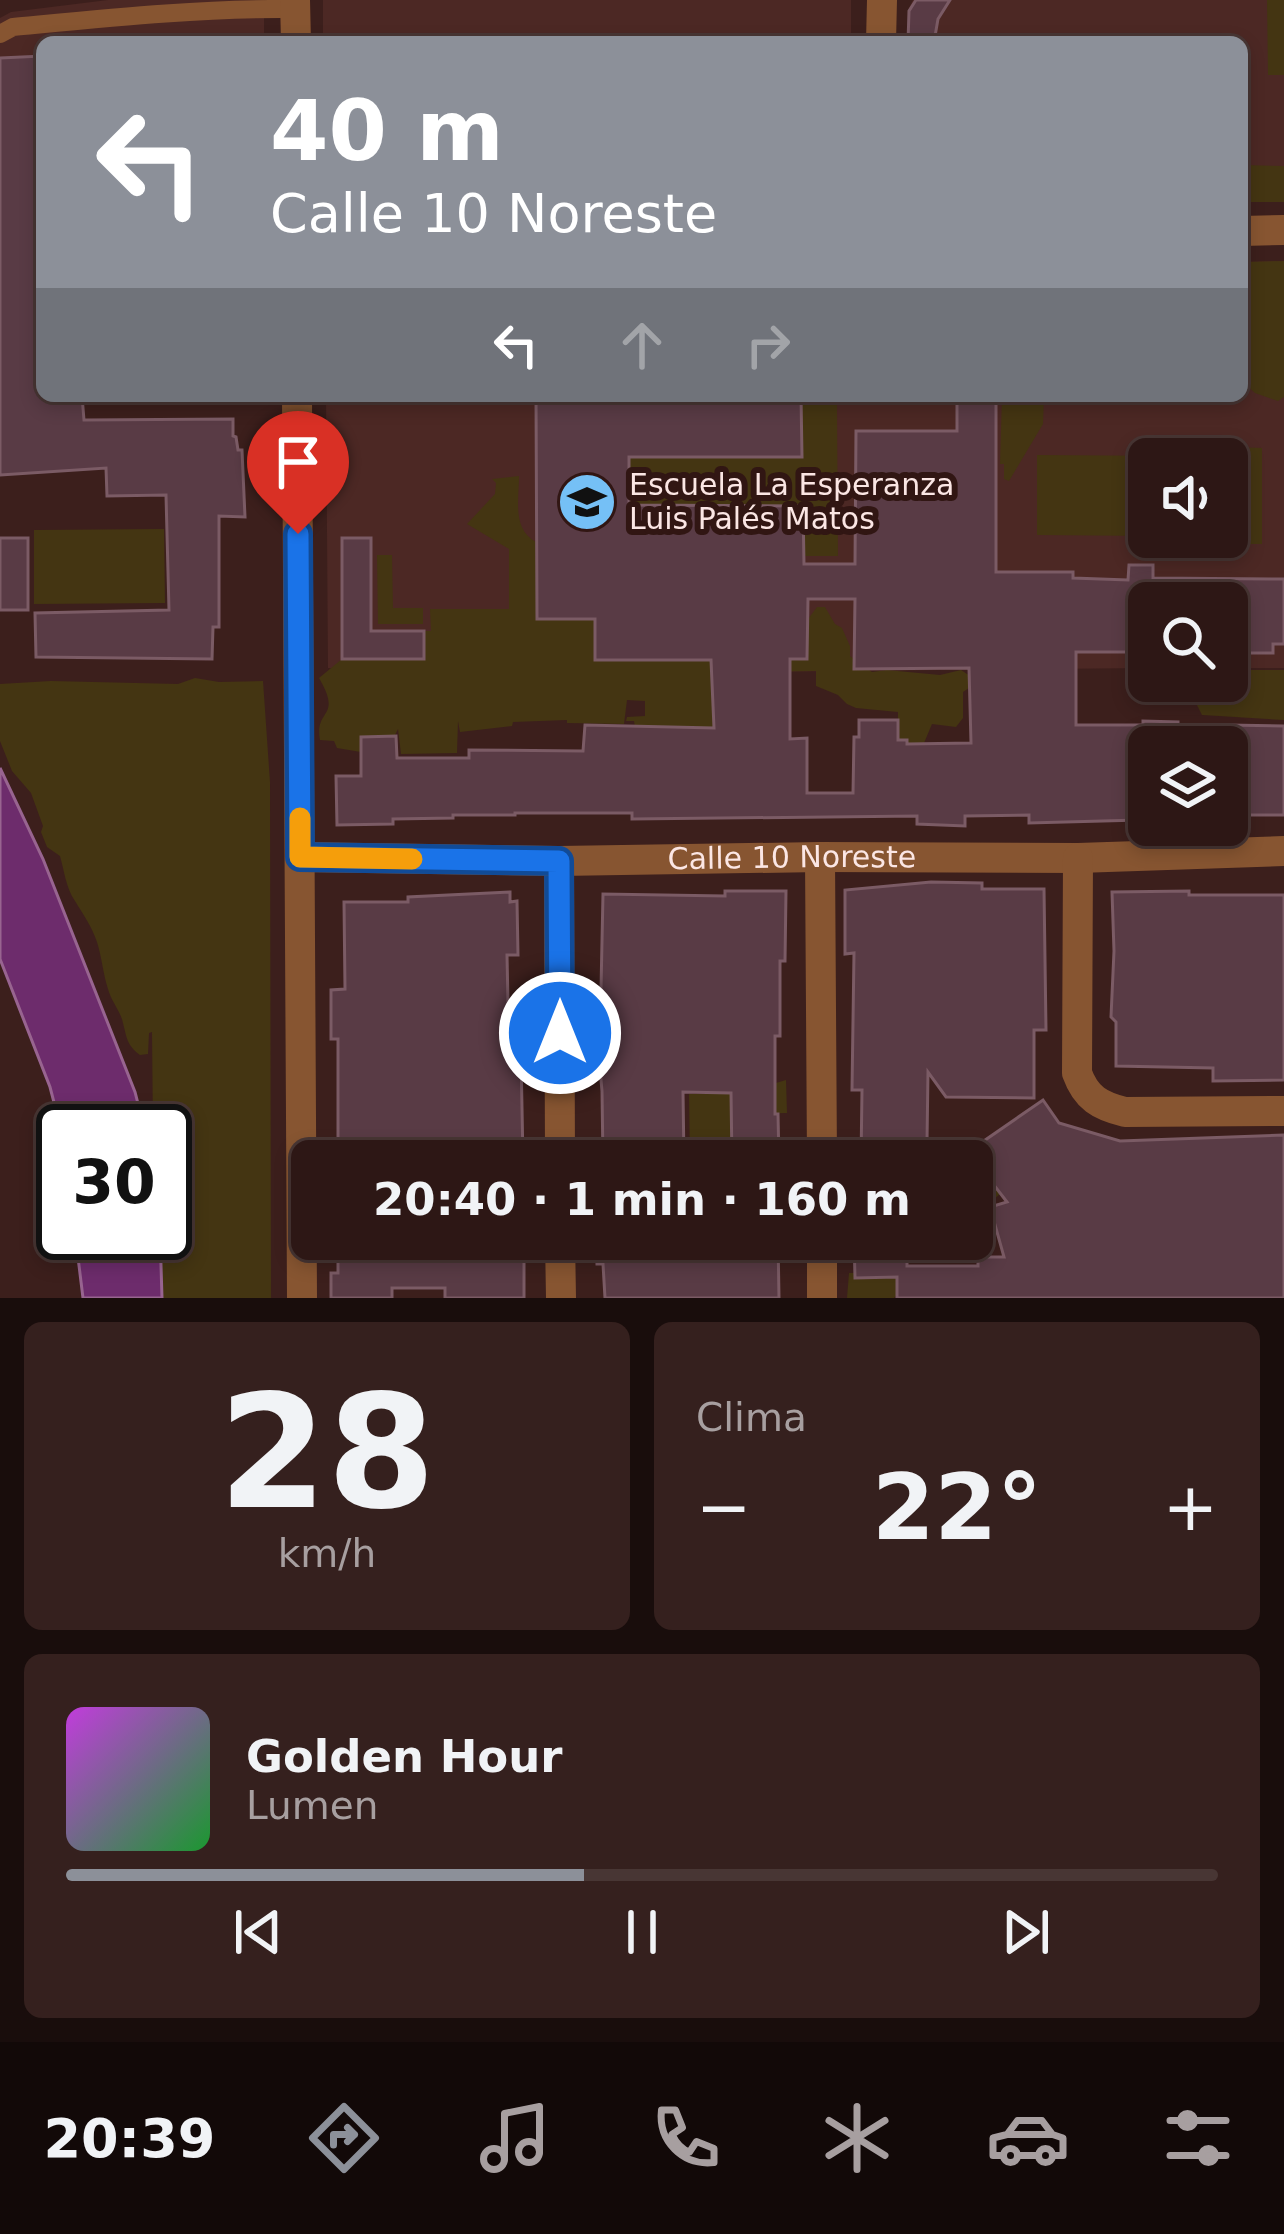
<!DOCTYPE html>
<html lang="es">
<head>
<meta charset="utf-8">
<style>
	:root { --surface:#2d1715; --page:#35201e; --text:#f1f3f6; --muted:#a79fa0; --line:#483634; --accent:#8c9099 }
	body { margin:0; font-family:"DejaVu Sans",sans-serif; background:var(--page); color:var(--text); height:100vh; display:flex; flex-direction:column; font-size:45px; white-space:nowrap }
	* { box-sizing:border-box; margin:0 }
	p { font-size:39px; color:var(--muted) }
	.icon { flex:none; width:66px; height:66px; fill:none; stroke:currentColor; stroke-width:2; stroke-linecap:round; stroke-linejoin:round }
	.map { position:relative; height:1298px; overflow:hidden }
	.panel { display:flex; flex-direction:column; gap:24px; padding:24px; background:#190d0c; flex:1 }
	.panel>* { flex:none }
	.hud { position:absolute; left:36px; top:36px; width:1212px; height:366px; border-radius:18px; box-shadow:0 6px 18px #0003,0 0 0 3px var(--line); background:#8c9099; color:#fff; overflow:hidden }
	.controls { position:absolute; left:1128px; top:438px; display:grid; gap:24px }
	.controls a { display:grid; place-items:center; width:120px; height:120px; border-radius:18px; background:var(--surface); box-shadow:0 6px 18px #0003,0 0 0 3px var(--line); font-size:60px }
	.speed { position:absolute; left:36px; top:1104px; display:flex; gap:24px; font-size:60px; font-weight:700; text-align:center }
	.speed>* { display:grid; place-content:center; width:156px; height:156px; border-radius:50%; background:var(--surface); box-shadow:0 6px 18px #0003,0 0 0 3px var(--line); line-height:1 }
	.speed .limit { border:6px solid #111; border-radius:18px; background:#fff; color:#111 }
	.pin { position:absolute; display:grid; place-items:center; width:102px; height:102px; color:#fff; margin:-123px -51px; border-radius:50% 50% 50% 0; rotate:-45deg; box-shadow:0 0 12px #0007 }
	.pin .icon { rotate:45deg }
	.me { position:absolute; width:132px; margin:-66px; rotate:0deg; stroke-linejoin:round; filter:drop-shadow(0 0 9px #0008) }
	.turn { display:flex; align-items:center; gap:42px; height:252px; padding:0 36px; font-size:54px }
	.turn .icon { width:156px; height:156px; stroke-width:2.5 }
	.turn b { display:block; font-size:84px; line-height:102px }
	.lanes { display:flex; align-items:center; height:114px; padding:0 36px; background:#0003; justify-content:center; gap:60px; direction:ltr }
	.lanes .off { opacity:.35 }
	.big { font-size:90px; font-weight:600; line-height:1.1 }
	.panel .widget { flex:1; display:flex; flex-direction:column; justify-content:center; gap:18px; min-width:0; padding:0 42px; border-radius:18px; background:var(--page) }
	.panel .dial { align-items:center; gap:0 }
	.dial b { font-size:156px; line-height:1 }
	.song { display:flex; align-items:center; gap:36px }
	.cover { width:144px; height:144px; border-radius:18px; background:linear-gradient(135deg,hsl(290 70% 55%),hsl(130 70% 35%)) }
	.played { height:12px; border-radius:6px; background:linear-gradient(90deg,var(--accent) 45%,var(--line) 45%) }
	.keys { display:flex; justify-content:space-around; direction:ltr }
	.heat { display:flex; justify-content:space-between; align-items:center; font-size:66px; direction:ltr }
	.panel .tiles { flex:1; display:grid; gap:24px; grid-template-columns:1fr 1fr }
	.widget:last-child { grid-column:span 2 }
	.trip { position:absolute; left:291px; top:1140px; width:702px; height:120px; border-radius:18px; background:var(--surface); box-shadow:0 6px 18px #0003,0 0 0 3px var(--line); font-weight:600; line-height:120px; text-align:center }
	.menu { display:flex; height:192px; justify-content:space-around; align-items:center; background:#120908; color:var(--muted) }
	.menu .icon { width:84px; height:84px }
	.menu .current { color:var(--accent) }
	.menu b { font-size:54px; color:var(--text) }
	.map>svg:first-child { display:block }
	.built { fill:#4c2824; fill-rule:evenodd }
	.green { fill:#443512 }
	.water { fill:#6d2c6c; stroke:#986490; stroke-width:3 }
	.building { fill:#593b45; stroke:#7b5b65; stroke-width:3; fill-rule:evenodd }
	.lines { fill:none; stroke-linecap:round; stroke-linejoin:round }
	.service { stroke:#875531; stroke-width:18 }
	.minor { stroke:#875531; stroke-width:30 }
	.route-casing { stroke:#114b97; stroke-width:30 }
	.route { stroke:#1a73e8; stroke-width:21 }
	.slow { stroke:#f59e0b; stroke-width:21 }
	.labels { text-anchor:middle; stroke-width:12; stroke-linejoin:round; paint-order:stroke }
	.poi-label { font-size:30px; fill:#fbe6e4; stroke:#311613; text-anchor:start }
	.street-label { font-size:30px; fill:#fbe6e4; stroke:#311613 }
</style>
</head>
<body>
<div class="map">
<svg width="1284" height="1298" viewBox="0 0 1284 1298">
	<rect width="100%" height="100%" fill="#3c1f1c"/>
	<g class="built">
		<polygon points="108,0 264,0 264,42 42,42 42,311 0,315 0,18 11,12"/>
		<rect x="323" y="0" width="528" height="42"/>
		<polygon points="913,0 1284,0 1284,202 1242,202 1242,42 909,42 909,8"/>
		<path d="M 1284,261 L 1284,668 L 1227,668 L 1227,603 L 1149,603 L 1149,668 L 510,674 L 328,668 L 326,396 L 1242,396 L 1242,262 ZM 1149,459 L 1227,459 L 1227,537 L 1149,537 Z"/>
	</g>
	<g class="green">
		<polygon points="1267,0 1284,0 1284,75 1268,75"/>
		<polygon points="1242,165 1284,166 1284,202 1242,202"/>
		<polygon points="1284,261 1284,397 1278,401 1255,393 1242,381 1242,262"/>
		<polygon points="1002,396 1044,396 1043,424 1009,481 1004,479 1004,464 1000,464"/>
		<polygon points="802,402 837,403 838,556 804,556 802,506 647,505 613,554 628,457 801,457"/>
		<polygon points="1233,447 1262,448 1262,544 1233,544"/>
		<polygon points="1037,455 1180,456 1180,459 1149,459 1149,536 1037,535"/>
		<path d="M 519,476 C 519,500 512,529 536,542 L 593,542 L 538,619 L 587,619 L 588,597 L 595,597 L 595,660 L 807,659 L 808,619 L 817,607 L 825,607 L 835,624 L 842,628 L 850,646 L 850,656 L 872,672 L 887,670 L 940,675 L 961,670 L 970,676 L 969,688 L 963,692 L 963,718 L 956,727 L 932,724 L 924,743 L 908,747 L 907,740 L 898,740 L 898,712 L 856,708 L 847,704 L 838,695 L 816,686 L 816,671 L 730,672 L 723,699 L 713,704 L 714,727 L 683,730 L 635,727 L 634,721 L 626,721 L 627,717 L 645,716 L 645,701 L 627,700 L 624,724 L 567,723 L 567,720 L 513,722 L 512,726 L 460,732 L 458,721 L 457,753 L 401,754 L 398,729 L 394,737 L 361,738 L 361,752 L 337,748 L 334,741 L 320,740 C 314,708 343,719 319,678 L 342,659 L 423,659 L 424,631 L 431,631 L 430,609 L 509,609 L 509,549 L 467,524 L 495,494 L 496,483 L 492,479 Z"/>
		<polygon points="164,529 165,603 34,604 34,530"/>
		<polygon points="377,555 392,555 393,608 423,608 423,624 378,624"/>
		<polygon points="1227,670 1284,670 1284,720 1202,715 1185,681 1227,681"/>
		<path d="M 195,678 L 219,682 L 263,681 L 270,782 L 271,1298 L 155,1298 L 154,1233 L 165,1233 L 165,1131 L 153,1131 L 152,1032 L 149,1033 L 148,1054 L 140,1055 C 127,1045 127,1039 123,1023 C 121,1012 111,1001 108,989 C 103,974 102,958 97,942 C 92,927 83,914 75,901 C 66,888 64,870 60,856 L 47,847 L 41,832 L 43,826 L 31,793 L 12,771 L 0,741 L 0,684 L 51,681 L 178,684 Z"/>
		<polygon points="786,1080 787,1113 732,1114 778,1140 787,1139 787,1155 715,1155 714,1161 690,1161 689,1094 775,1093 776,1083"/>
		<polygon points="971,1138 988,1161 981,1167 1002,1192 972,1219 972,1161 948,1159 948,1153"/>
		<polygon points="849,1273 855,1273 855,1278 914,1276 894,1298 847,1298"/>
	</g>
	<g class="water">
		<polygon points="0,768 43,859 135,1092 145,1131 63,1131 63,1137 50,1087 0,959"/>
		<polygon points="75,1233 160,1233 162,1298 83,1298"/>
	</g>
	<g class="building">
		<polygon points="916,0 950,0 938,19 934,42 908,42 909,11"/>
		<polygon points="42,56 42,396 82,396 84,420 233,419 233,436 236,437 238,450 242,450 245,517 219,516 219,627 213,627 212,659 36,657 35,613 169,610 166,495 107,496 106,468 0,475 0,58"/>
		<path d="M 536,396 L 801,396 L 802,457 L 629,457 L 629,505 L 803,506 L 804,564 L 855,564 L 856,431 L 957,431 L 957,396 L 996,396 L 996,572 L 1073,572 L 1073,578 L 1128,580 L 1129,565 L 1153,565 L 1153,578 L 1284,579 L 1284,644 L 1273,644 L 1273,653 L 1227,653 L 1227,603 L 1149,603 L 1149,652 L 1076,652 L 1076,725 L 1143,725 L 1143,721 L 1178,722 L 1178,747 L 1149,747 L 1149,814 L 1139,814 L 1139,820 L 1029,823 L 1029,815 L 965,816 L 965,826 L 917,824 L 917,816 L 632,819 L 632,813 L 515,813 L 515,815 L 453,815 L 453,818 L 393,819 L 393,824 L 337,825 L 336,776 L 361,776 L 361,737 L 396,736 L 397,758 L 469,758 L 469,750 L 583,751 L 585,725 L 714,728 L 711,660 L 595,660 L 595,619 L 537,619 ZM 808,599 L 855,599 L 854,669 L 969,668 L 971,743 L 907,744 L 907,740 L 898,740 L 898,720 L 859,720 L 859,737 L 854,737 L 853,793 L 807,793 L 807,738 L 790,739 L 790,659 L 807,659 Z"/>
		<rect x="0" y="538" width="28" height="72"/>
		<polygon points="342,538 371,538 371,631 424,631 424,659 342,659"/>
		<polygon points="1227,725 1284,726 1284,815 1227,815"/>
		<polygon points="931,882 982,883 982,889 1044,889 1046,1030 1034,1030 1034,1098 946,1097 928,1072 927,1142 924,1142 923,1161 861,1161 862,1090 852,1090 854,953 845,954 845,890"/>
		<polygon points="725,891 786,891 785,961 780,961 780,1036 775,1036 775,1114 778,1114 779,1161 732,1161 731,1093 683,1092 684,1161 603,1161 602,1091 597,1035 597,989 601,989 603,894 725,896"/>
		<polygon points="1189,891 1189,895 1284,895 1284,1080 1213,1081 1213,1068 1116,1066 1116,1022 1111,1017 1114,951 1112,892"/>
		<polygon points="510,892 510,902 517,901 518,955 507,955 508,1003 520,1003 523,1161 453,1161 453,1148 382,1149 382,1161 338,1161 338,1039 331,1039 331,990 345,989 344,902 408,902 408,897"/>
		<polygon points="1043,1100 1059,1123 1120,1141 1284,1135 1284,1298 897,1298 897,1277 855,1278 854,1239 907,1239 907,1266 978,1266 978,1257 1004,1257 990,1207 1007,1202 980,1167 988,1161 978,1145"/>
		<polygon points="338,1239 524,1239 524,1298 445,1298 445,1288 392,1288 392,1298 331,1298 331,1273 338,1273"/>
		<polygon points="596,1239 778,1239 779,1298 605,1298 603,1264 597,1264"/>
	</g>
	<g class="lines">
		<path class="service" d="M 0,34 L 13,27 C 107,18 201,8 295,9"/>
		<g class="minor">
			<polyline points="295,0 296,42"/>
			<polyline points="881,42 882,0"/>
			<polyline points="1242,231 1284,230"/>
			<polyline points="297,396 302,1298"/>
			<path id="s1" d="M 300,857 L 559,861 L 820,857 L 1078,858 L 1284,851"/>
			<polyline points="820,857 822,1161"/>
			<path d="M 1078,858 L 1077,1073 C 1086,1098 1100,1106 1125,1112 L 1284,1111"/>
			<polyline points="559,861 560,1161"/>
			<polyline points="560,1239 561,1298"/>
			<polyline points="822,1239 822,1298"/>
		</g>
	</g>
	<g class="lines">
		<g class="route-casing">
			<polyline id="route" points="298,534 300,857 559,861 560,1033"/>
		</g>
		<use href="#route" class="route"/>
		<polyline class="slow" points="300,818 300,857 412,859"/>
	</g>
	<defs>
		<g id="school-disc" transform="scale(3)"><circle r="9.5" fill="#75c0f6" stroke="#311613"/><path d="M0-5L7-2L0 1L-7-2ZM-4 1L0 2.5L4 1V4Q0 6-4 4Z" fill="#111"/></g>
	</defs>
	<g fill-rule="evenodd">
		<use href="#school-disc" x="587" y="502"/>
	</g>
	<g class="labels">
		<g class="poi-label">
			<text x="629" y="495">Escuela La Esperanza<tspan x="629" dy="34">Luis Palés Matos</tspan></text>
		</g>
		<g class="street-label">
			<text dy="10" stroke="none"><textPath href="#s1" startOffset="492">Calle 10 Noreste</textPath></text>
		</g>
	</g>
</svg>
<div class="controls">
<a><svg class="icon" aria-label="sound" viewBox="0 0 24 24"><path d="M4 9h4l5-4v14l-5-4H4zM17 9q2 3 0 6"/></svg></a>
<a><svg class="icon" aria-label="search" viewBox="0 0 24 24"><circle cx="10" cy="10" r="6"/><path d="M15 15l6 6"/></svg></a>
<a><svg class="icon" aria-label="layers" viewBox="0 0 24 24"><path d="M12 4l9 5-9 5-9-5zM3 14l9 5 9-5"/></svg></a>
</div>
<div class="speed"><div class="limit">30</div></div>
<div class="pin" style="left:298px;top:534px;background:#d93025"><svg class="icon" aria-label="arrive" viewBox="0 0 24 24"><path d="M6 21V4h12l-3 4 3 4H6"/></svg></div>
<svg class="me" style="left:560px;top:1033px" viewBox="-20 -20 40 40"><circle r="17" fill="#1a73e8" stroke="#fff" stroke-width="3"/><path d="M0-11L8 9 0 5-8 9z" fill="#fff"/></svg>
<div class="trip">20:40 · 1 min · 160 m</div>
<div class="hud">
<div class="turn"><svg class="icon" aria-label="left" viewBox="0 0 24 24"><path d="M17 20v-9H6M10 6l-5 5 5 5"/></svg><div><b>40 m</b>Calle 10 Noreste</div></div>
<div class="lanes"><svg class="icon" aria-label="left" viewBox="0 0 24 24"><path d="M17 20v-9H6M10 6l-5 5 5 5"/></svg><svg class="icon off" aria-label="ahead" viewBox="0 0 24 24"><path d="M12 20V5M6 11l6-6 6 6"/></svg><svg class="icon off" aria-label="right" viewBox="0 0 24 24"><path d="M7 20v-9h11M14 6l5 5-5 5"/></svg></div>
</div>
</div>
<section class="panel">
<div class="tiles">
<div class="widget dial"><b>28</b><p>km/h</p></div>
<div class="widget"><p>Clima</p>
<div class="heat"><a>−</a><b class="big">22°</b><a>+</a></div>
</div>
<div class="widget">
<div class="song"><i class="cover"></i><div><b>Golden Hour</b><p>Lumen</p></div></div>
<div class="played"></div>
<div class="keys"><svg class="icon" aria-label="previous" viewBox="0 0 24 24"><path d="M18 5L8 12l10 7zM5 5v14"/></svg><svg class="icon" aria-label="pause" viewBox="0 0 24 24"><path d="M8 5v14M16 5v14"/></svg><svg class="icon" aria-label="next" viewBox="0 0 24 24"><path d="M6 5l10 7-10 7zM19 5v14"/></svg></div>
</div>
</div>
</section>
<nav class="menu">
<b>20:39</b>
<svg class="icon current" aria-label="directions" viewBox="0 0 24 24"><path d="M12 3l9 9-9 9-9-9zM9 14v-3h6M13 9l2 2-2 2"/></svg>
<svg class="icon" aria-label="music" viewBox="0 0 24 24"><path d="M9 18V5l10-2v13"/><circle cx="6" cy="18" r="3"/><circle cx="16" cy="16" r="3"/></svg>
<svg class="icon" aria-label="phone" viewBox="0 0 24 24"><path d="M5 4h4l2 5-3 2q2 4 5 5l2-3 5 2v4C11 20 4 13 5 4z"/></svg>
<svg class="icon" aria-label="climate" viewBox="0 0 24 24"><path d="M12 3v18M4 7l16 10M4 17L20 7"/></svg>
<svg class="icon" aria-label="car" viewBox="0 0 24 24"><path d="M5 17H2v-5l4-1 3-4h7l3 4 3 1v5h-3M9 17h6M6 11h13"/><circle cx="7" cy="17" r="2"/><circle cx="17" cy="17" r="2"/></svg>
<svg class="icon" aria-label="filters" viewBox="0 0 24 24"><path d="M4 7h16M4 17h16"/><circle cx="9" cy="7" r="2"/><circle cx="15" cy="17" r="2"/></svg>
</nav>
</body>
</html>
